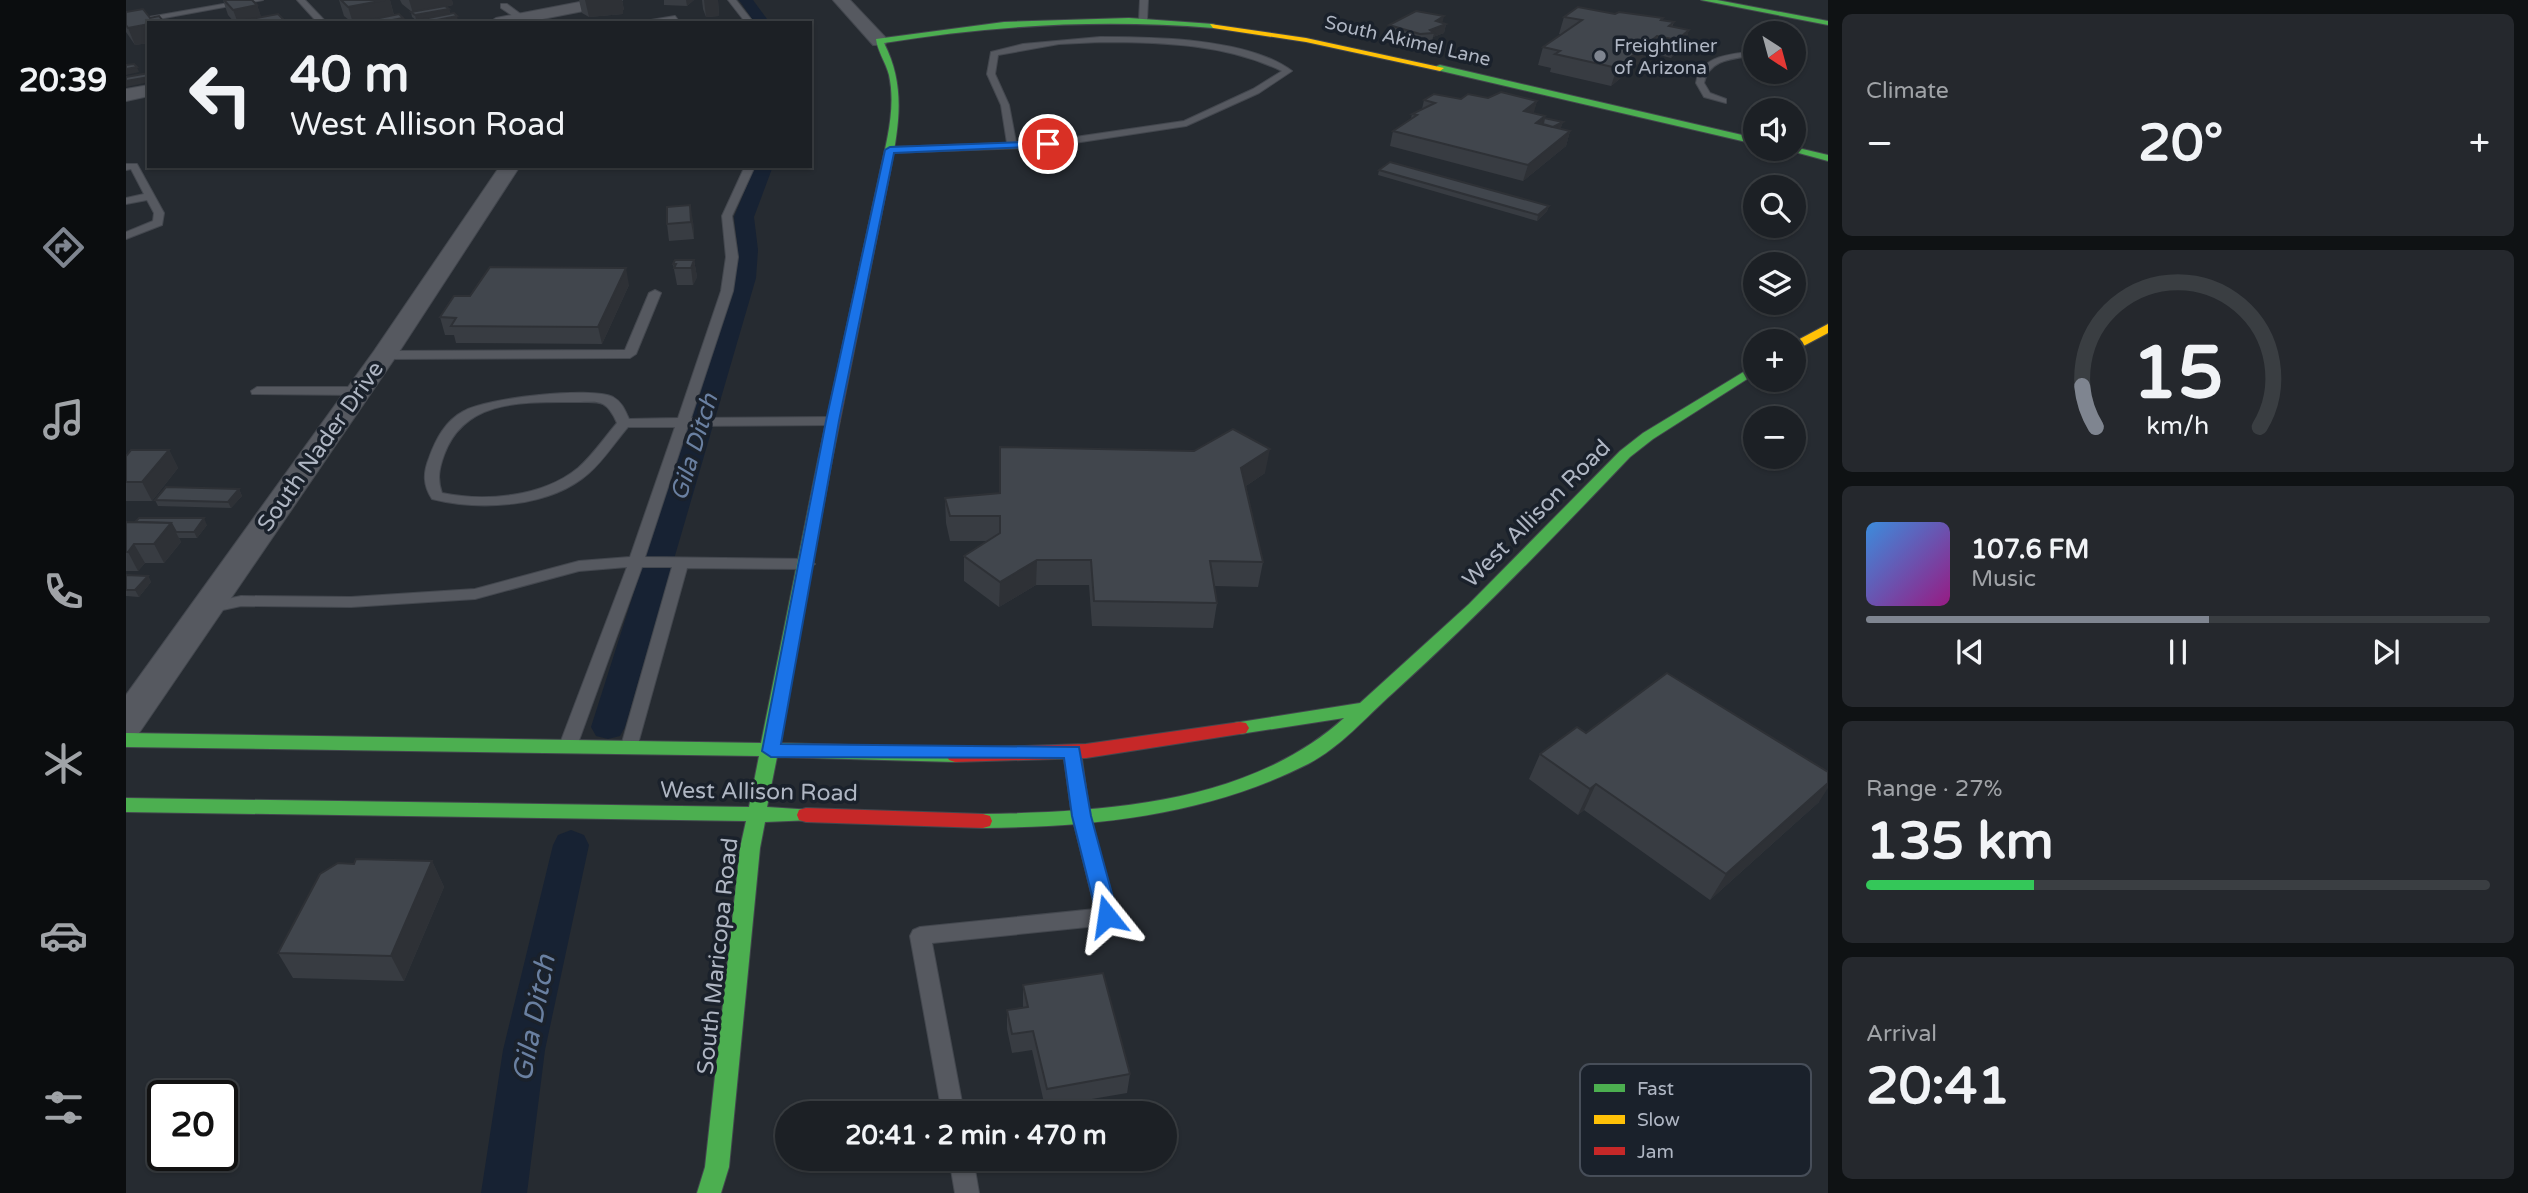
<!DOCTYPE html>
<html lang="en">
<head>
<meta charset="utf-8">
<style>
	:root { --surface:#1c2025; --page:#25282d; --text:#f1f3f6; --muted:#a0a3a7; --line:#3a3e42; --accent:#7f8590 }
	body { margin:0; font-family:"Varela Round",sans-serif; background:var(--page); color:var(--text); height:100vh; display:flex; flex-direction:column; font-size:26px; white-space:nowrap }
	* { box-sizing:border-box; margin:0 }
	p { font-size:23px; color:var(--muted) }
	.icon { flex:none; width:38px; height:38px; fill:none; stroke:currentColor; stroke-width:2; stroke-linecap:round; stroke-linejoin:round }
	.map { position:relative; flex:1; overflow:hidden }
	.panel { display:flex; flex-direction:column; gap:14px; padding:14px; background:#0f1214; width:700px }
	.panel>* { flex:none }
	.guide { position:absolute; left:21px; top:21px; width:665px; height:147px; border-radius:0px; box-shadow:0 2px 5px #0004,0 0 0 2px var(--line); background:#1c2025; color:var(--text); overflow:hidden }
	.needle { width:46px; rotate:144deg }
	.buttons { position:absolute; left:1617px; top:21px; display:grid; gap:14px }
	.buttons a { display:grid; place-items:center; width:63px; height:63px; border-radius:50%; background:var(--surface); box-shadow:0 2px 5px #0004,0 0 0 2px var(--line); font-size:35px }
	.speed { position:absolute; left:21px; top:1080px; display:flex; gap:14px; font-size:35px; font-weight:700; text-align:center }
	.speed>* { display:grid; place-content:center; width:91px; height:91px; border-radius:50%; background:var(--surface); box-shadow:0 2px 5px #0004,0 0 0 2px var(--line); line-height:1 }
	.speed .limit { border:4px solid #111; border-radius:10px; background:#fff; color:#111 }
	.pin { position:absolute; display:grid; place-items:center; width:60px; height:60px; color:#fff; margin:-30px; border:4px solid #fff; border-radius:50%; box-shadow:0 2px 7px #0007 }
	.me { position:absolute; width:77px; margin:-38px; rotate:345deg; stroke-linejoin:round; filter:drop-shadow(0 0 5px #0008) }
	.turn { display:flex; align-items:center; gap:24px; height:147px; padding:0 28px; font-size:32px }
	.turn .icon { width:91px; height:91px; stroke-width:2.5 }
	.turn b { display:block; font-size:49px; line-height:60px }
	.big { font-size:52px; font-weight:700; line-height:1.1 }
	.panel .tile { flex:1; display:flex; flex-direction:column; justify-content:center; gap:10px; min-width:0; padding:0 24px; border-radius:10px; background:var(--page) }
	.panel .dial { align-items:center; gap:0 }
	.dial svg { height:182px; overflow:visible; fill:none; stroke:var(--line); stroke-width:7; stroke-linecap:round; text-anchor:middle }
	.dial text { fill:var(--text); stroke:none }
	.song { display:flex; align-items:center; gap:21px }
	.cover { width:84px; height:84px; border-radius:10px; background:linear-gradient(135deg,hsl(210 70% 55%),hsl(310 70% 35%)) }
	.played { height:7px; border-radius:4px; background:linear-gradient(90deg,var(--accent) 55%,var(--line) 55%) }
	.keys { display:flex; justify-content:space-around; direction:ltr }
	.heat { display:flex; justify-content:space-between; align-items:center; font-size:38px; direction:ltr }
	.charge { height:10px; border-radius:5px; background:linear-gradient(90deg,#34c759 27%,var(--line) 0) }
	.trip { position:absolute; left:649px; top:1101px; width:402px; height:70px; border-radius:35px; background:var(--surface); box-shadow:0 2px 5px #0004,0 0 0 2px var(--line); font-weight:700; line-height:70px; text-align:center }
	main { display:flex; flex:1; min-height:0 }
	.dock { display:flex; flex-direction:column; width:126px; justify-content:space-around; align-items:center; background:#0b0d0f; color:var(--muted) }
	.dock .icon { width:49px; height:49px }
	.dock .active { color:var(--accent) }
	.dock b { font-size:32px; color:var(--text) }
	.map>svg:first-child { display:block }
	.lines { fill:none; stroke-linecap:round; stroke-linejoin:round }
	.canal { fill:#172233; fill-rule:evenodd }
	.lane-casing { stroke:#43474e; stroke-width:2 }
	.street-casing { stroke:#43474e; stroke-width:2 }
	.fast-casing { stroke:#43474e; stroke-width:2 }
	.slow-casing { stroke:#43474e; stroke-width:2 }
	.jam-casing { stroke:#43474e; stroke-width:2 }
	.lane { fill:#565960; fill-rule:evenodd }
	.street { fill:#565960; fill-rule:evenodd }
	.fast { fill:#4caf50; fill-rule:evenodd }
	.slow { fill:#ffc107; fill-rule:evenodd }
	.jam { fill:#c62828; fill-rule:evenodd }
	.wall { fill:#383c42 }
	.shaded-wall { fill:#2e3136 }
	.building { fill:#41464d; stroke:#2e3136; stroke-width:2 }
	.route { fill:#1a73e8; stroke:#114b97; stroke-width:2 }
	.poi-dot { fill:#7f8590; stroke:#1a212b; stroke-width:2.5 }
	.labels { text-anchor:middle; stroke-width:7; stroke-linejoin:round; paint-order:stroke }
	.far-street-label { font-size:19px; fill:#afb6c3; stroke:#1a212b }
	.far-poi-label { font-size:19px; fill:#afb6c3; stroke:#1a212b; text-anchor:start }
	.street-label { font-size:23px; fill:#afb6c3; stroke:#1a212b }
	.water-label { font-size:24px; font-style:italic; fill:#6a80a1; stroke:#1a212b }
	.near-water-label { font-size:28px; font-style:italic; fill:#6a80a1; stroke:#1a212b }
	.key { fill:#1a212b; stroke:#474e59; stroke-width:2 }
	.key-label { font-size:19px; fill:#afb6c3 }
</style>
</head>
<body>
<main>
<nav class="dock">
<b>20:39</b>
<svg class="icon active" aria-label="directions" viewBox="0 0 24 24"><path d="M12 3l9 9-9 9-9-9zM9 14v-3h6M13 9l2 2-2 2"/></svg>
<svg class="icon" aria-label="music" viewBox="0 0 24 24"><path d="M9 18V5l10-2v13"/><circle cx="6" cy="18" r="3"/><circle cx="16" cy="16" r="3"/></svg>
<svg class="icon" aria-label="phone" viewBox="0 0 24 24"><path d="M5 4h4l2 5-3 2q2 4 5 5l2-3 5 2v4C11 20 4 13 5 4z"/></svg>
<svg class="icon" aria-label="climate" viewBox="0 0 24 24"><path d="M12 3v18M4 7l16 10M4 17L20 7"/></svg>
<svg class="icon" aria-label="car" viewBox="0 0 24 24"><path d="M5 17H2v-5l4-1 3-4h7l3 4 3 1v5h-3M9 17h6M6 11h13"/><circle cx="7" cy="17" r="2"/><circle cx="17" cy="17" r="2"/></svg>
<svg class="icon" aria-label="filters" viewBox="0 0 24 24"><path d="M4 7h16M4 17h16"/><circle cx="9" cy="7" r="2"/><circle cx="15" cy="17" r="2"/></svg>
</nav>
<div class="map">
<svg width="1702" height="1193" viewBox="0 0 1702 1193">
	<rect width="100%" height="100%" fill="#262b31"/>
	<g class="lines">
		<g class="canal">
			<polygon points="613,0 627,0 644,23 629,23"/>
			<polygon points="629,166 647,166 628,217 632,250 630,278 499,727 494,736 482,739 470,736 465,727 608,278 612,250 608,217"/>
			<polygon points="445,830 458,835 463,845 419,1050 401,1193 355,1193 377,1050 427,845 432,835"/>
		</g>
		<g class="lane-casing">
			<g id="lane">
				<polygon points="120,0 137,0 0,25 0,21"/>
				<polygon points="171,0 179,0 201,23 192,23"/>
				<polygon points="602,0 610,0 628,23 620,23"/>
				<polygon points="1014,0 1022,0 1021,20 1017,22 1013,20"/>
				<polygon points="375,4 381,4 400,18 393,20 375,8"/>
				<polygon points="549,16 552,20 515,23 519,21"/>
				<path d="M 974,37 C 1028,37 1122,38 1166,71 L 1133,93 L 1060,126 L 922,147 L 764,153 L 759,150 L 764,147 L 881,143 L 875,105 L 861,74 L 865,52 L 897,44 ZM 974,42 C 1036,42 1099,44 1156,71 L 1127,89 L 1058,121 L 922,141 L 890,142 L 883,105 L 869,74 L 872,55 L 933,44 Z"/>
				<path d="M 1629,51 L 1629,55 C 1609,59 1583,58 1578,83 L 1584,93 L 1600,99 L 1600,103 L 1578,97 L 1570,83 C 1575,54 1605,55 1629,51 Z"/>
				<polygon points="0,164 11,164 38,213 36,225 0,239 0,232 27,221 28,213 21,200 0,204 0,198 18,194 5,169 0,170"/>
				<path d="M 619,166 L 629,166 L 606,216 L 612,257 L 607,291 L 565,418 L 707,417 L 714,421 L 707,425 L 562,426 L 519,557 L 681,559 L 689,564 L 681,569 L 561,568 L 510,751 L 498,751 L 495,746 L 546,567 L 516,567 L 451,746 L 448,751 L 436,751 L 433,746 L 501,567 L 453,571 L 349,599 L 225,607 L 115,606 L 83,613 L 77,612 L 75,608 L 77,604 L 115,596 L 225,597 L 349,589 L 453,561 L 504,557 L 549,427 L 502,427 C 489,442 478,460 463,473 C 424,508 354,511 306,499 C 297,485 297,473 303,458 C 310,439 319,421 338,411 C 361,398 465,386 487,397 C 496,402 499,410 503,419 L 552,418 L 595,291 L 600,257 L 596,216 ZM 445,402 C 471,403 479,396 491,423 C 478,438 467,455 452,468 C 417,497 359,502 316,493 C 311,479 313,469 318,455 C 338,400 395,402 445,402 Z"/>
				<polygon points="529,290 535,293 510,354 504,358 258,359 252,355 258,351 499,350 523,293"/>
				<polygon points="131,387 232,387 238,391 232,395 126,394 125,391"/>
				<polygon points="946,745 952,747 955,752 964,816 991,916 988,922 981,925 806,943 838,1113 816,1113 784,936 787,930 794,927 969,909 946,816 937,752 940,747"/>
				<polygon points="823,1158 847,1158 853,1193 829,1193"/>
			</g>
		</g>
		<g class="street-casing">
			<g id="street">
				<polygon points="464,0 496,0 488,5 396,23 362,23 370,18"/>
				<polygon points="707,0 724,0 759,37 761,41 759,45 747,45"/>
				<polygon points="23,85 23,96 0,101 0,89"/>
				<polygon points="374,166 394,166 271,355 13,733 0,736 0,695 248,351"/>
			</g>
		</g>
		<g class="fast-casing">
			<g id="fast">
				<polygon points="1575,0 1591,0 1702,21 1702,25"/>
				<path d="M 1003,18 L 1087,24 L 1091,26 L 1087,28 C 976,19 868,25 758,43 C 780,86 773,126 764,172 L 759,175 L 754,172 C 761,140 770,107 763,75 C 760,63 751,50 750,39 L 878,22 Z"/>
				<polygon points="1314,65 1629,138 1629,144 1311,70 1311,66"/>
				<polygon points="1668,147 1702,155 1702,161 1658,149"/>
				<path d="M 1629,365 L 1629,374 L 1527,439 L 1504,457 C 1427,538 1350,618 1267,693 C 1240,717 1215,747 1182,764 C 1081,815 968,827 857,828 L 850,826 L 848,821 L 850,816 L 857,814 C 979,812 1123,804 1218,718 L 1114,734 L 1108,733 L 1105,728 L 1108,723 L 1114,722 L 1234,703 L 1343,604 L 1494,451 L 1517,433 Z"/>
				<polygon points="699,456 706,460 653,743 829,748 835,750 838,755 835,760 829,762 651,757 641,807 687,810 689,815 687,820 639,822 634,848 603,1167 595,1193 571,1193 579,1167 614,848 620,821 0,812 0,798 623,807 633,756 0,747 0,733 635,743 692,460"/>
			</g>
		</g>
		<g class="slow-casing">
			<g id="slow">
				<polygon points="1084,24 1180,38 1318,68 1314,71 1180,42 1087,28"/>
				<polygon points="1702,324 1702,333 1668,351 1668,342"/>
			</g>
		</g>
		<g class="jam-casing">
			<g id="jam">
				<polygon points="759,169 764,172 706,460 699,464 692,460 754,172"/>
				<polygon points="1114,722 1120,723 1123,728 1120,733 960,758 829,762 823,760 820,755 823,750 829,748 960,744"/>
				<polygon points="680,808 857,814 864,816 866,821 864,826 857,828 680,822 673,820 671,815 673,810"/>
			</g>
		</g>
		<use href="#lane" class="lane"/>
		<use href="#street" class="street"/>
		<use href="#fast" class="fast"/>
		<use href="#slow" class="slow"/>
		<use href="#jam" class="jam"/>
	</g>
	<g class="wall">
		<polygon points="97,0 126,0 131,5 135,17 108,22 102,15"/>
		<polygon points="213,0 264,0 268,15 227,23 218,16"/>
		<polygon points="274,0 326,0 327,5 319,7 323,9 324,14 290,20 286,17 285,12 286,12 276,4"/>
		<polygon points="453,0 496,0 498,10 497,10 497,14 463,17 456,13"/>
		<polygon points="538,0 568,0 561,6 538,5"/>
		<polygon points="576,0 592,0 593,16 580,17 577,9"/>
		<polygon points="0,12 24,18 33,16 38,23 23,23 23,43 9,45 0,32"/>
		<polygon points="1489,14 1537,18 1537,20 1548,22 1546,27 1563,30 1557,48 1545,58 1525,53 1485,86 1424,72 1425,68 1412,65 1417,47 1436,35 1433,34 1438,17"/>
		<polygon points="1317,23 1320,24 1318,33 1307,37 1306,42 1292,43 1261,34 1263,25"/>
		<polygon points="1362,98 1411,101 1407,113 1419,116 1418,118 1437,122 1435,127 1433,129 1444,131 1440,146 1397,181 1264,146 1267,131 1285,119 1286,114 1296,109 1298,100"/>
		<polygon points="1253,170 1423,206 1421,211 1411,221 1252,175"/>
		<polygon points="567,221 568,239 543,241 541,224"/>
		<polygon points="568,260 571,277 567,285 551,285 547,264"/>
		<polygon points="503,285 476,344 330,343 328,335 319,335 314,317 344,296"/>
		<polygon points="43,450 52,468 26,501 0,501 0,456"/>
		<polygon points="1139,473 1120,486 1137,562 1132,587 1088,586 1091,603 1087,628 966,626 963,585 910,585 873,607 838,581 838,556 862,541 824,541 820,523 819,498"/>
		<polygon points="113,489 116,496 105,508 32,506 29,500"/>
		<polygon points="0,522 81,525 71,538 53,538 55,542 38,563 19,563 12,571 0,571"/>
		<polygon points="0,575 22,576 25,582 13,597 0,596"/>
		<polygon points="1460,733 1693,802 1584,900 1458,810 1452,815 1403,779 1414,754"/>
		<polygon points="306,861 318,887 278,981 167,978 152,953 228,864"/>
		<polygon points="897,985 1004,1074 1001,1093 919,1107 906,1050 886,1053 881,1029 881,1010 897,1007"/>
	</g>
	<g class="shaded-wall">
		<polygon points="259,0 264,0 268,16 227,23 222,7"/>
		<polygon points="283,0 326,0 327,5 287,13"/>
		<polygon points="459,0 496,0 498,10 497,10 497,14 463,17"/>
		<polygon points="560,0 568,0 561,6"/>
		<polygon points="578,0 592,0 593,16 580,17"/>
		<polygon points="131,5 137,22 112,23 107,10"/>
		<polygon points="323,9 324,14 290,20 289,15"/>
		<polygon points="331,16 332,21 321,23 296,23"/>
		<polygon points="1318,16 1316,25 1320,24 1318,33 1307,37 1308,33 1304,30 1310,21"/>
		<polygon points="277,18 278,22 250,23"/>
		<polygon points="1537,18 1525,53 1485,86 1491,68"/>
		<polygon points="158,20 159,23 142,23"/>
		<polygon points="23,24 23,43 9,45 2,28"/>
		<polygon points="1563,30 1557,48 1545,58 1551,40"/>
		<polygon points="11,67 13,72 0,75 0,69"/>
		<polygon points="23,77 23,82 0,87 0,81"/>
		<polygon points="1411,101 1407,116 1398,111"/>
		<polygon points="1419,116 1415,131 1410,123"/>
		<polygon points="1437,122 1435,127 1425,132 1427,127"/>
		<polygon points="1444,131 1440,146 1397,181 1402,165"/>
		<polygon points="564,205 567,221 568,239 565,222"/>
		<polygon points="1423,206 1421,211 1411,221 1412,215"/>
		<polygon points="568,260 571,277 567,285 565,268"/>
		<polygon points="500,268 503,285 476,344 472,327"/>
		<polygon points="1144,449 1139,473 1111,492 1115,468"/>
		<polygon points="43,450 52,468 26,501 16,482"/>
		<polygon points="113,489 116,496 105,508 102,502"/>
		<polygon points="78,518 81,525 71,538 68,532"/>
		<polygon points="45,523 55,542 38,563 28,544"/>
		<polygon points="8,544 19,563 12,571 2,552"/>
		<polygon points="911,560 910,585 873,607 874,582"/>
		<polygon points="22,576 25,582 13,597 9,590"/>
		<polygon points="1702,783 1702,788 1693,802 1584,900 1600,874"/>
		<polygon points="1470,784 1458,810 1452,815 1464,789"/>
		<polygon points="306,861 318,887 278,981 265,956"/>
	</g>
	<g class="building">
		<polygon points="98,0 126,0 131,5 107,10"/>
		<polygon points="215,0 259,0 222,7"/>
		<polygon points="319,6 323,9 289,15 285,12"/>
		<polygon points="1452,7 1489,14 1493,12 1537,18 1535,20 1548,22 1543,26 1563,30 1551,40 1531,36 1491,68 1429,54 1434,51 1417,47 1456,20 1438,17"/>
		<polygon points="17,9 24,18 33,16 37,21 23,23 23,24 2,28 0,25 0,12"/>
		<polygon points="1290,11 1318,16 1310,21 1320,24 1304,30 1308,33 1294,34 1263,25"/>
		<polygon points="328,13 331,16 296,23 277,23"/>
		<polygon points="152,14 158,20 142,23 103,23"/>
		<polygon points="273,14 277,18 250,23 229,23"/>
		<polygon points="8,64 11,67 0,69 0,65"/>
		<polygon points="23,73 23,77 0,81 0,77"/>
		<polygon points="1375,92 1411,101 1398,111 1419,116 1410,123 1444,131 1402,165 1267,131 1291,115 1286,114 1309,103 1298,100 1308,94 1335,99 1342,94 1362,98"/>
		<polygon points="1418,118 1437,122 1427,127 1417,124"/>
		<polygon points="1264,162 1423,206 1412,215 1253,170"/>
		<polygon points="564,205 565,222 541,224 541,207"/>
		<polygon points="549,260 568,260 565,268 548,268 550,264 547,264"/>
		<polygon points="364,267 500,268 472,327 325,326 330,318 314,317 328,296 344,296"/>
		<polygon points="1107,429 1144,449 1115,468 1137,562 1084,561 1091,603 968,601 965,560 911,560 874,582 838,556 874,533 874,516 824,516 819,498 874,493 874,447 1068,451"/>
		<polygon points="5,450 43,450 16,482 0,482 0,456"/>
		<polygon points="40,487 113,489 102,502 29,500"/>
		<polygon points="13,518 78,518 68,532 50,532 45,523 9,522"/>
		<polygon points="0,522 45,523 28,544 8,544 2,552 0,552"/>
		<polygon points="0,575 22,576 9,590 0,590"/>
		<polygon points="1541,673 1702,772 1702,783 1600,874 1470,784 1464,789 1414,754 1451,727 1460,733"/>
		<polygon points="230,859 306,861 265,956 152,953 194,874 212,863 228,864"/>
		<polygon points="977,973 1004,1074 921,1089 907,1031 886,1034 881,1010 902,1007 897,985"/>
	</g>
	<polygon class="route" points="922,141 925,146 768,153 713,421 655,744 953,747 965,816 992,916 989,922 981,924 974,922 971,916 946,816 938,758 645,757 636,751 700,421 759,150 764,147"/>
	<circle class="poi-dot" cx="1474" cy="56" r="7"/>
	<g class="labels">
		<g class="far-street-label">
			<text transform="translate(1282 40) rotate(13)" y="7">South Akimel Lane</text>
		</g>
		<g class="far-poi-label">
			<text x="1488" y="52">Freightliner<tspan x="1488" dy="22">of Arizona</tspan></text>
		</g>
		<g class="street-label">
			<text transform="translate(194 446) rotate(-55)" y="8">South Nader Drive</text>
			<text transform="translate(1410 513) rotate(-45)" y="8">West Allison Road</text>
			<text transform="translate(633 791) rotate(1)" y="8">West Allison Road</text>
			<text transform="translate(591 956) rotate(-84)" y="8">South Maricopa Road</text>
		</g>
		<g class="water-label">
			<text transform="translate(568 447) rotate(-73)" y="8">Gila Ditch</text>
		</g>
		<g class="near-water-label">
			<text transform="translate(407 1018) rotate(-79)" y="10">Gila Ditch</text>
		</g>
	</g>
	<rect x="1454" y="1064" width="231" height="112" rx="10" class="key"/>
	<rect x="1468" y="1084" width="31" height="8" fill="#4caf50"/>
	<rect x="1468" y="1115" width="31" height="9" fill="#ffc107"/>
	<rect x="1468" y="1147" width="31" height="8" fill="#c62828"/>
	<g class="key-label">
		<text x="1511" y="1095">Fast</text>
		<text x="1511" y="1126">Slow</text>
		<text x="1511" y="1158">Jam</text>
	</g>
</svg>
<div class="buttons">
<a><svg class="needle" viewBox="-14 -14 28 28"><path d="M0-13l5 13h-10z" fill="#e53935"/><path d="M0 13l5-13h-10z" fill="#a0a3a7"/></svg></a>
<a><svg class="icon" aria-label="sound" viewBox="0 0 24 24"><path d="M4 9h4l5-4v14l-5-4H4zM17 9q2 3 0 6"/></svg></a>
<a><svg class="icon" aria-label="search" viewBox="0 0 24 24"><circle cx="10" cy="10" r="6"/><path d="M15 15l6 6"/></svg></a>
<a><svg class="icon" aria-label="layers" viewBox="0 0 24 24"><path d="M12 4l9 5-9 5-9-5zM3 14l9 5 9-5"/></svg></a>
<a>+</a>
<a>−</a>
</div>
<div class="speed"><div class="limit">20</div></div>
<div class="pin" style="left:922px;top:144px;background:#d93025"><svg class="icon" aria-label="arrive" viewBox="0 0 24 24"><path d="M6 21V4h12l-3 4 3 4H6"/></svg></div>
<svg class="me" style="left:981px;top:916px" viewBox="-20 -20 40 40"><path d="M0-17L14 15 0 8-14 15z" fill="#1a73e8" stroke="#fff" stroke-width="4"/></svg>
<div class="trip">20:41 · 2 min · 470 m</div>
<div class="guide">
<div class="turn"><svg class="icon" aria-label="left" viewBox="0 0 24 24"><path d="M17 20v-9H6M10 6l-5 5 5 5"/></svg><div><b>40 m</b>West Allison Road</div></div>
</div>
</div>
<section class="panel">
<div class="tile"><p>Climate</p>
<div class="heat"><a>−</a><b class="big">20°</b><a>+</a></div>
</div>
<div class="tile dial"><svg viewBox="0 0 100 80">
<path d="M14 69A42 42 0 1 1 86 69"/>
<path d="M14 69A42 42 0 0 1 8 51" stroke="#7f8590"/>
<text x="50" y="56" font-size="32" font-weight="700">15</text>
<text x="50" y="72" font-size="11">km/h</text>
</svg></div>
<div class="tile">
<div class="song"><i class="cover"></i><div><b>107.6 FM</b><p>Music</p></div></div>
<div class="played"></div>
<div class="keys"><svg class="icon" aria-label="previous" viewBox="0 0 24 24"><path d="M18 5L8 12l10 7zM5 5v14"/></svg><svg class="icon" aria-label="pause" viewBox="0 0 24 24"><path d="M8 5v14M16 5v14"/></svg><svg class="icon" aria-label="next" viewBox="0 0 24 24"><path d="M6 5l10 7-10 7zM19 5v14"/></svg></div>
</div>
<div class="tile"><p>Range · 27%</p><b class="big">135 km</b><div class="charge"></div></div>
<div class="tile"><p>Arrival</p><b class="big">20:41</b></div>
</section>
</main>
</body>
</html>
